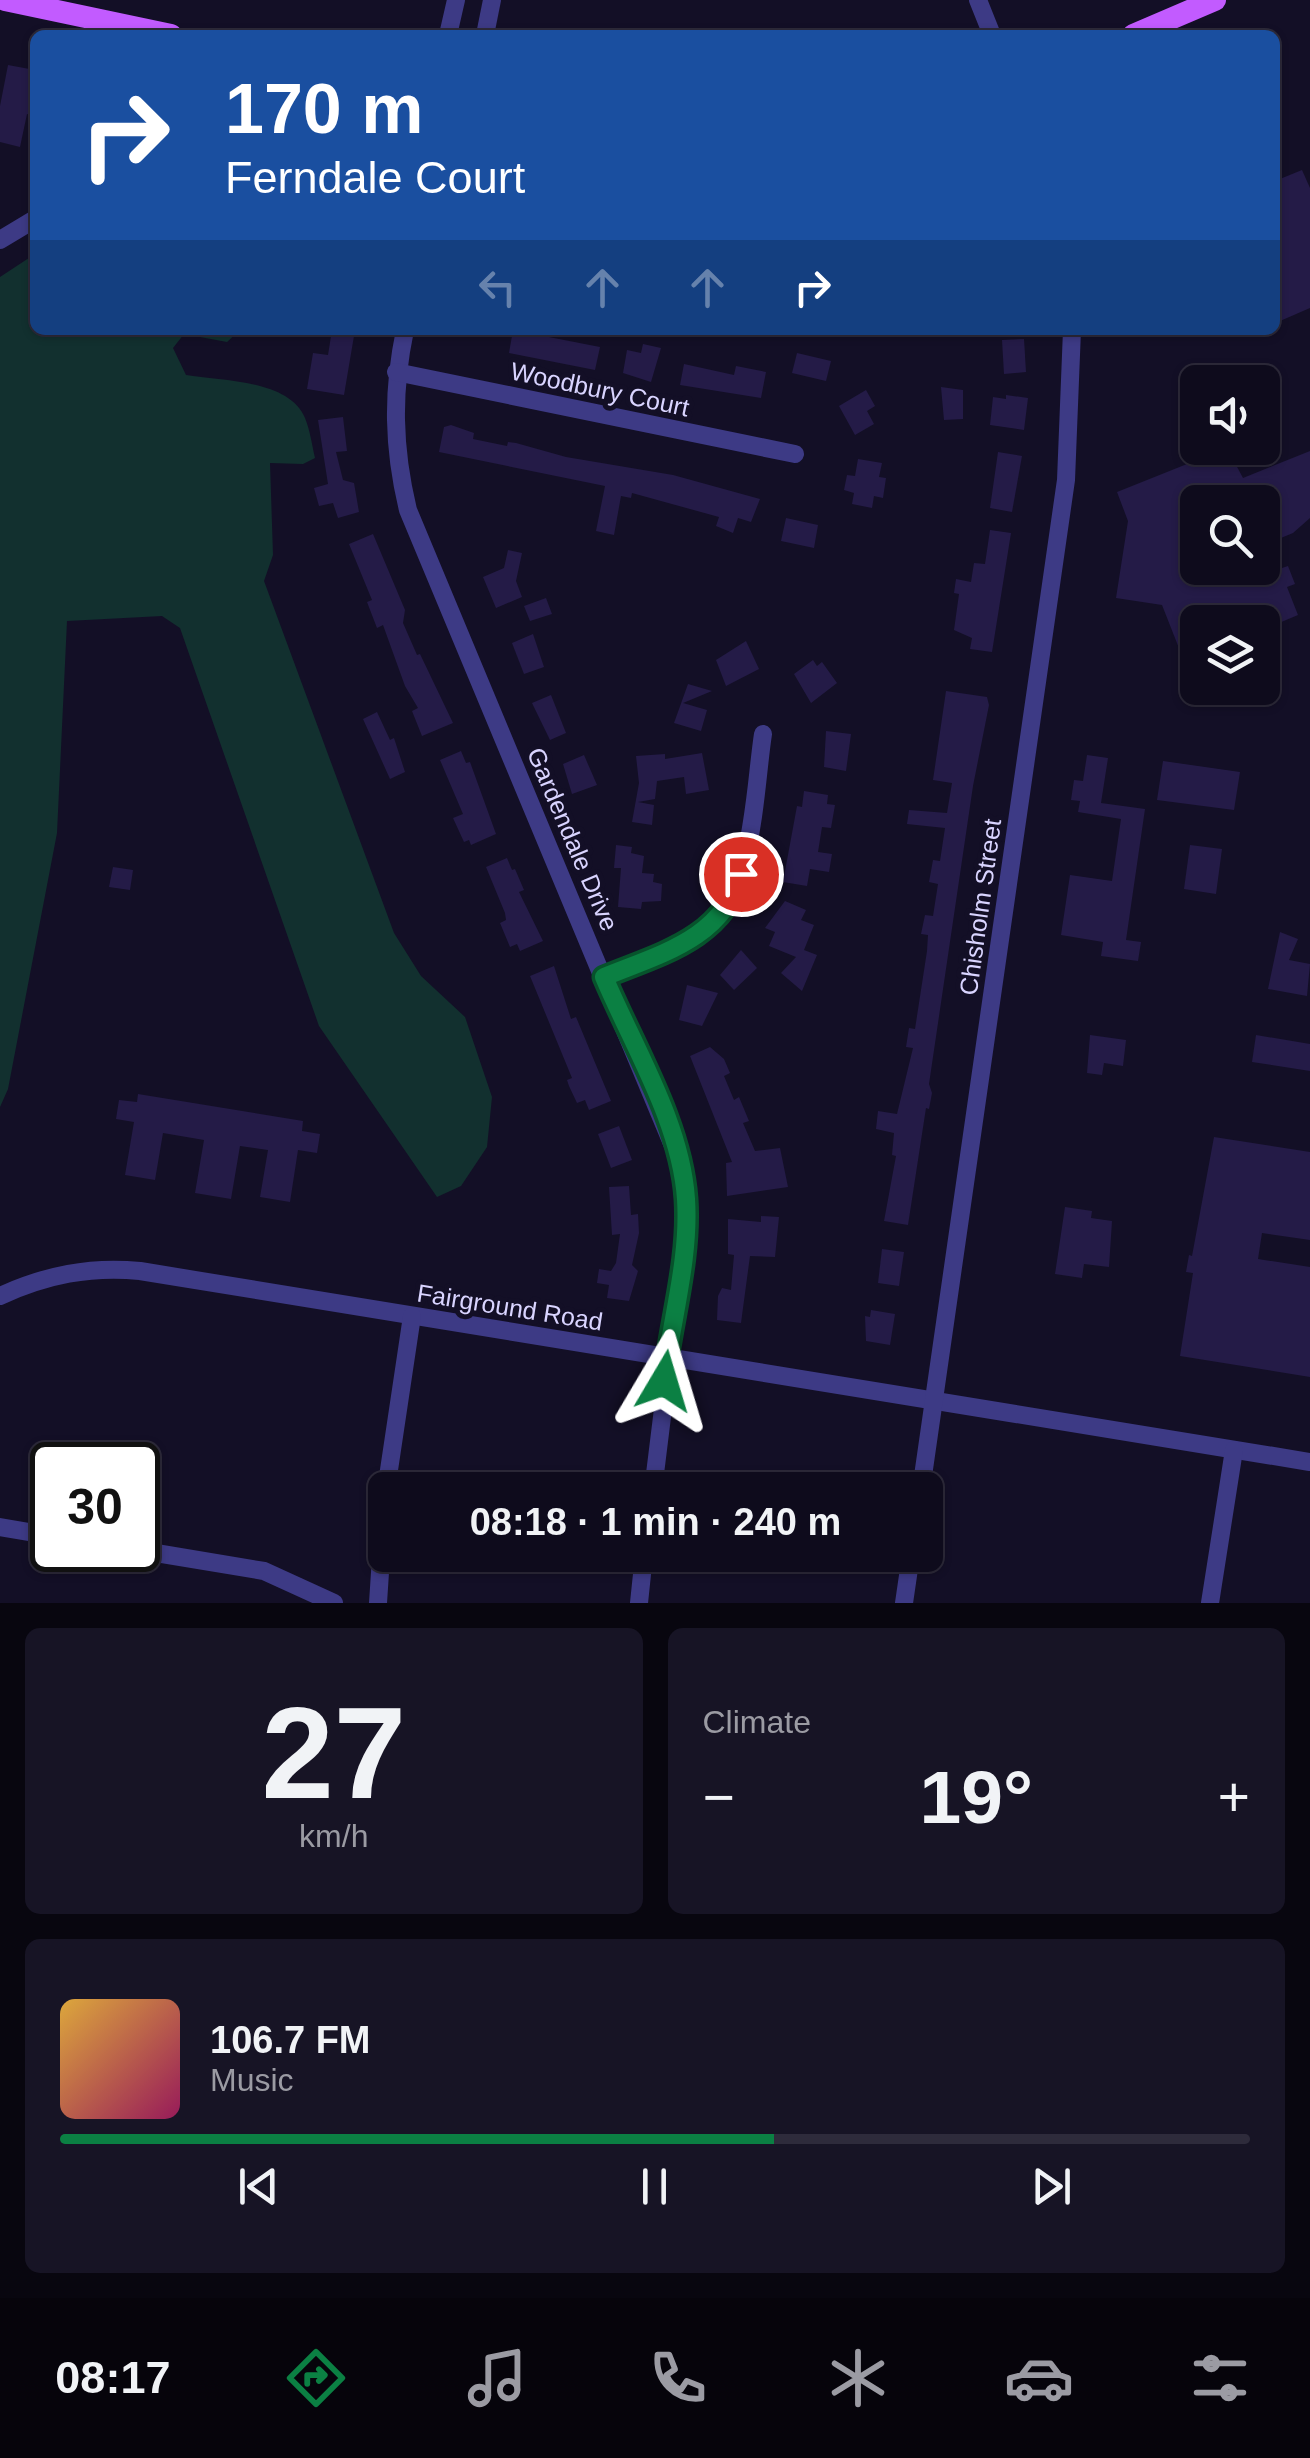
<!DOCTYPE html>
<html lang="en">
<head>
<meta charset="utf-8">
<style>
	:root { --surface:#0e0b1c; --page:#171425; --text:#f1f3f6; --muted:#9b9ba3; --line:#2e2b3b; --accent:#0b8043 }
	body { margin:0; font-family:Arial,sans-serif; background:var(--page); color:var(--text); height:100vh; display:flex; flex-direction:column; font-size:38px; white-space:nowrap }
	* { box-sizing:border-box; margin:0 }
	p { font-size:32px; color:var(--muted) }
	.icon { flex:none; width:55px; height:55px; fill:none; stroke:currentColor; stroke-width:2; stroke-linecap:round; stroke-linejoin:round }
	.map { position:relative; height:1603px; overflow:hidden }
	.side { display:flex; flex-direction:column; gap:25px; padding:25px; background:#08060f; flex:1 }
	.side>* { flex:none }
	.banner { position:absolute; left:30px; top:30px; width:1250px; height:305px; border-radius:15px; box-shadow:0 2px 8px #0004,0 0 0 2px var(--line); background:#1a4fa0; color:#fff; overflow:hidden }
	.tools { position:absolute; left:1180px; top:365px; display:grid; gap:20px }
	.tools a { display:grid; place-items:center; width:100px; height:100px; border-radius:15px; background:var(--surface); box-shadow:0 2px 8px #0004,0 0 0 2px var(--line); font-size:50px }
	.speed { position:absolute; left:30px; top:1442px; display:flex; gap:20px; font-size:50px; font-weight:700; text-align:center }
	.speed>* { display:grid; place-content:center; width:130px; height:130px; border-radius:50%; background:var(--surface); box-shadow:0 2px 8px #0004,0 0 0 2px var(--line); line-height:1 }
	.speed .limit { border:5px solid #111; border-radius:15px; background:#fff; color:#111 }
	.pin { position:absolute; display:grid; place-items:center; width:85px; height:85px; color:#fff; margin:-42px; border:5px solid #fff; border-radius:50%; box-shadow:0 2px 10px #0007 }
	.me { position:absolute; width:110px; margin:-55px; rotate:7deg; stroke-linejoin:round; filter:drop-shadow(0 0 8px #0008) }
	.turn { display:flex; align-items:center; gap:35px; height:210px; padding:0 30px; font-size:45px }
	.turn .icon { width:130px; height:130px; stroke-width:2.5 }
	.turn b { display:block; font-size:70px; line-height:85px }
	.lanes { display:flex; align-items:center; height:95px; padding:0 30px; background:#0003; justify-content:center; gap:50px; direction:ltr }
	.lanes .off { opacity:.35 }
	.big { font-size:75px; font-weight:800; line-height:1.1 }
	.side .tile { flex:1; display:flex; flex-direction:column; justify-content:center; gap:15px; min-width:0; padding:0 35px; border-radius:15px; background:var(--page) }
	.side .dial { align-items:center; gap:0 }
	.dial b { font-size:130px; line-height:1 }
	.song { display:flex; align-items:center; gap:30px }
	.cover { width:120px; height:120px; border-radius:15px; background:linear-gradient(135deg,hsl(40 70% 55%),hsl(330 70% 35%)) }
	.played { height:10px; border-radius:5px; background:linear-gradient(90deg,var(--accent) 60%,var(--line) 60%) }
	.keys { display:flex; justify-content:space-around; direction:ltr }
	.heat { display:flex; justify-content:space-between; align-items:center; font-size:55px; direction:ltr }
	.side .tiles { flex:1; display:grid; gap:25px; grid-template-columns:1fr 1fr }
	.tile:last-child { grid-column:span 2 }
	.trip { position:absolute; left:368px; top:1472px; width:575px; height:100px; border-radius:15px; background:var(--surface); box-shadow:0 2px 8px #0004,0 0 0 2px var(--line); font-weight:800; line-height:100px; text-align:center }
	.menu { display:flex; height:160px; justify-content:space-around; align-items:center; background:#06040b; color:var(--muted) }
	.menu .icon { width:70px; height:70px }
	.menu .current { color:var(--accent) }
	.menu b { font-size:45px; color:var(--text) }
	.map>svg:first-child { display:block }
	.green { fill:#12302f }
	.building { fill:#241b47; fill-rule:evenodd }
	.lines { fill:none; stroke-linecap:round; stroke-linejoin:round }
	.minor { stroke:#3d3a85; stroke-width:18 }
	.major { stroke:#c25bff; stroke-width:22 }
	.route-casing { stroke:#07532c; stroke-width:25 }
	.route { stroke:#0b8043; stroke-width:18 }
	.labels { text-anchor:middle; stroke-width:10; stroke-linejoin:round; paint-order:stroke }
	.street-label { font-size:25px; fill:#d9d4ff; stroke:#130f26 }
</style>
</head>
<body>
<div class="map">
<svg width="1310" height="1603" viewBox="0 0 1310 1603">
	<rect width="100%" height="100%" fill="#130f26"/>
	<path class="green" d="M 35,254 L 35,330 L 240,330 L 227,342 L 184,334 L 173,348 L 186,375 C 220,381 289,379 305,418 C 310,430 312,445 315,458 L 303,464 L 270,463 L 273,555 L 264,581 L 394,933 L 421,976 L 465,1017 L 492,1097 L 487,1147 L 461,1186 L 437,1197 L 319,1026 L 180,628 L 162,616 L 67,621 L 57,833 L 8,1089 L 0,1107 L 0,277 Z"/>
	<g class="building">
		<polygon points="8,65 35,70 35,107 33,116 27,114 20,147 0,142 0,106"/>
		<polygon points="1302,170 1310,188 1310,308 1280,321 1275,308 1275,181"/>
		<polygon points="332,330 355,330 344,395 307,389 313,353 328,355"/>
		<polygon points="513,330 600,347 595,370 509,353"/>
		<polygon points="1024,339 1026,372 1004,374 1002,340"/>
		<polygon points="643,344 661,348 651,382 623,373 627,350 641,353"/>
		<polygon points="797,353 831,361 826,381 792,373"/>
		<polygon points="684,364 734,375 736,366 766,372 761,398 680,385"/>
		<polygon points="941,387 963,390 963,419 944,420"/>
		<polygon points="866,390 875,406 867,411 874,424 855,435 839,406"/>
		<polygon points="1006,395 1028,398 1024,430 990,425 993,397 1006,399"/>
		<polygon points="343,417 347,451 336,452 343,480 354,483 359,512 338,518 333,503 319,506 314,488 328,484 318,420"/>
		<polygon points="451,425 474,433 473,439 507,446 508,442 516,443 566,457 673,475 760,499 751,522 738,518 733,533 716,526 719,517 632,493 631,498 621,496 614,535 596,531 605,486 439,452 444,427"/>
		<path d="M 1227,448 L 1243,478 L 1310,451 L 1310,518 L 1293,533 L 1269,543 L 1279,569 L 1288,566 L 1295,584 L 1287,587 L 1298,615 L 1262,630 L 1262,622 L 1198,622 L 1198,660 L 1186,666 L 1162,605 L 1116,598 L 1128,521 L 1117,492 ZM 1198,502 L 1262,502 L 1262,568 L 1198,568 Z"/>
		<polygon points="998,452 1022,456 1012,512 990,508"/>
		<polygon points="858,459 882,463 879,477 886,478 883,498 874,496 872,508 852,504 854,493 844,490 847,475 855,476"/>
		<polygon points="786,518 818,525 814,548 781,541"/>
		<polygon points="990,530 1011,533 992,652 970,649 972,638 954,630 959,594 954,593 956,579 971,582 974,563 985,564"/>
		<polygon points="373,534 405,610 403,623 417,655 420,654 453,723 422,736 412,711 418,708 405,686 383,625 377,628 367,602 372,600 349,544"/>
		<polygon points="508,550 522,553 516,581 522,597 496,608 483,577 504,568"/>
		<polygon points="546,598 552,614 530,621 524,606"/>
		<polygon points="533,634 544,667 524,674 512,643"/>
		<polygon points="746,641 759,669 726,686 716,660"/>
		<polygon points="813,660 817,666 822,662 837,683 811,703 794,674"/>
		<polygon points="688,684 712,691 683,703 707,710 701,731 674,723"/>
		<polygon points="946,691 987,697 989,705 973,786 929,1084 932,1093 929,1109 926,1108 908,1225 884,1221 896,1156 892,1155 894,1133 876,1129 878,1111 897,1114 913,1048 906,1047 909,1028 915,1029 927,951 928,935 921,934 925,915 933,916 938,884 929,882 933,860 940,861 945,828 907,824 909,810 947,813 952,783 933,780"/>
		<polygon points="551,695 566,733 550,740 532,703"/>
		<polygon points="377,712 390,740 394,738 405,772 390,779 363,719"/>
		<polygon points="826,731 851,734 846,771 824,767"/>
		<polygon points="461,751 466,763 470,762 496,834 471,845 469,840 464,842 453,818 463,814 440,760"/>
		<polygon points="702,753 709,790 686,794 684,777 657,781 655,799 638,802 654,805 652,825 632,822 639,783 636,756 665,754 665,759"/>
		<polygon points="584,755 597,785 572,794 563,764"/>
		<polygon points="1087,755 1108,758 1101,803 1145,809 1126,940 1141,942 1138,961 1101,956 1103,942 1061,935 1070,875 1112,881 1121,819 1078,812 1080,801 1071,800 1074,780 1083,781"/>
		<polygon points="1163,761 1240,772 1234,810 1157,800"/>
		<polygon points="804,791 828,795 827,804 835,805 831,828 822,827 818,852 832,854 829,872 810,869 807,886 783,882 797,806 802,807"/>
		<polygon points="616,845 632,847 631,853 644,856 642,873 654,874 653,882 662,884 661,901 642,902 641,909 618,907 621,868 614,868"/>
		<polygon points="1190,845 1222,849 1216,894 1184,889"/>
		<polygon points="507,858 512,870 515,869 524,890 519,892 543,941 520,951 517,944 510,947 500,923 506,920 505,913 486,867"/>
		<polygon points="113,867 133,870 130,890 109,887"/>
		<polygon points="785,901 806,910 801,920 814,925 804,950 817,955 802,991 781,973 796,957 769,946 775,932 765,928"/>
		<polygon points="1280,932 1298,939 1289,960 1310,964 1307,996 1268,989"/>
		<polygon points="741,950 757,968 734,990 720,975"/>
		<polygon points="554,966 571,1019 576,1017 611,1101 589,1110 585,1100 577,1103 569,1086 567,1080 572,1078 530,976"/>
		<polygon points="687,985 718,993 702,1026 679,1020"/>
		<polygon points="1090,1035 1126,1040 1123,1066 1104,1063 1102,1075 1087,1073"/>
		<polygon points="1256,1035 1310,1044 1310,1071 1252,1062"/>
		<polygon points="710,1047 724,1059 730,1073 724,1076 734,1100 739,1097 749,1121 743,1123 755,1151 780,1148 788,1187 727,1196 726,1163 732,1162 690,1056"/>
		<polygon points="138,1094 303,1121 302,1131 320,1134 317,1153 298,1150 290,1202 260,1197 268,1150 240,1146 231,1199 195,1193 204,1140 163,1133 155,1180 125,1175 134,1122 116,1119 119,1100 137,1102"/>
		<polygon points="619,1126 632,1160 611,1168 598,1134"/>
		<polygon points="1214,1137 1310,1152 1310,1240 1262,1233 1258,1259 1310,1267 1310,1377 1180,1356 1193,1273 1186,1272 1189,1255 1192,1256"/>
		<polygon points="629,1186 631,1215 638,1214 639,1233 632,1265 638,1271 629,1301 607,1298 609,1285 597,1283 599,1269 611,1271 616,1263 620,1234 612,1235 609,1187"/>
		<polygon points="1065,1207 1092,1211 1091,1218 1112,1221 1109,1267 1084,1264 1082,1278 1055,1274"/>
		<polygon points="761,1216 779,1217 775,1257 750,1256 741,1323 717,1320 718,1296 722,1288 731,1290 734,1255 728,1254 728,1219 761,1222"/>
		<polygon points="882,1249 904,1252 899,1286 878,1283"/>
		<polygon points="871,1310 895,1314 890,1345 866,1341 865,1316 870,1317"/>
	</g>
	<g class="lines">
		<g class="minor">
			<polyline points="978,0 992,35"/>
			<polyline points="448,35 456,0"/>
			<polyline points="485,35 492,0"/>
			<polyline points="0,240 35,219"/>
			<path d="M 405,330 C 392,392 393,448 408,510 L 681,1165 L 686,1222 L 653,1490"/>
			<polyline points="396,372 795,454"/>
			<path d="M 604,977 C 636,964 676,954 704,932 C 754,894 754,793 763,734"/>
			<path d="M 0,1296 C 46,1275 90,1266 140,1271 L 1310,1462"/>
			<polyline points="386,1490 412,1316"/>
			<polyline points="921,1490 1066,480 1072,330"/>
			<polyline points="0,1527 52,1536"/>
			<polyline points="138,1550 264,1571 334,1603"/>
			<polyline points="378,1603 385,1496"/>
			<polyline points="639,1603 644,1555"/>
			<polyline points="904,1603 911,1555"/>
			<polyline points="1210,1603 1234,1450"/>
		</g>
		<g class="major">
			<polyline points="5,0 171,35"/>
			<polyline points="1133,35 1215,0"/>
		</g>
	</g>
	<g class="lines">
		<g class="route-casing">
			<path id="route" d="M 664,1381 C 671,1321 690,1259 686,1199 C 681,1123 633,1046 604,977 C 660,954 723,939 741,874"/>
		</g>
		<use href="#route" class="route"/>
	</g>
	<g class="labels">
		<g class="street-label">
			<text transform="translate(600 389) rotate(12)" y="9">Woodbury Court</text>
			<text transform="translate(573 839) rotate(67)" y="9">Gardendale Drive</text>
			<text transform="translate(980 907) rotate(-82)" y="9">Chisholm Street</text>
			<text transform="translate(510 1307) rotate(9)" y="9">Fairground Road</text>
		</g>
	</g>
</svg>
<div class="tools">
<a><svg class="icon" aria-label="sound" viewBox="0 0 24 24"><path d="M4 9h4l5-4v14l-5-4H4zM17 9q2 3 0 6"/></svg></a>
<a><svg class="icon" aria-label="search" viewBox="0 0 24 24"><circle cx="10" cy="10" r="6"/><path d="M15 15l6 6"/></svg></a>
<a><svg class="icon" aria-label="layers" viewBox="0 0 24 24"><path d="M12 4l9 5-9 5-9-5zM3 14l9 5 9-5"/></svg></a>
</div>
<div class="speed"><div class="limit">30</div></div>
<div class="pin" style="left:741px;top:874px;background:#d93025"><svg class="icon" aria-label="arrive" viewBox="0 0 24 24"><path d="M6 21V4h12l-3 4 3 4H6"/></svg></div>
<svg class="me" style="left:664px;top:1381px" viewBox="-20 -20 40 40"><path d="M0-17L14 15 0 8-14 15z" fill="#0b8043" stroke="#fff" stroke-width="4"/></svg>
<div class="trip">08:18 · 1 min · 240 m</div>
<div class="banner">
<div class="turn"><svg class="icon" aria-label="right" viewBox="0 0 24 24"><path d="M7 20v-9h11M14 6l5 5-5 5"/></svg><div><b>170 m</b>Ferndale Court</div></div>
<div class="lanes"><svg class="icon off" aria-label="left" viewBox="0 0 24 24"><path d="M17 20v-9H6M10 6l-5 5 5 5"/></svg><svg class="icon off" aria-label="ahead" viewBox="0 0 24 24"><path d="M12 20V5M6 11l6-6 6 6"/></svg><svg class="icon off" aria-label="ahead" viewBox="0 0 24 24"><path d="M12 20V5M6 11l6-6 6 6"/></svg><svg class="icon" aria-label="right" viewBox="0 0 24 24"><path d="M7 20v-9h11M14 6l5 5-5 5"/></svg></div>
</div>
</div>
<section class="side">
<div class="tiles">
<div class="tile dial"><b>27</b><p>km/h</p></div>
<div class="tile"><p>Climate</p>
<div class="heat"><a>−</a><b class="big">19°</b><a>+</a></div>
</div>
<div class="tile">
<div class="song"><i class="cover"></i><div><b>106.7 FM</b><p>Music</p></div></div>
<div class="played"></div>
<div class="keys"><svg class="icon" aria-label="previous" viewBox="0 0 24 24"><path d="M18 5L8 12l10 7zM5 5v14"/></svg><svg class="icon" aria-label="pause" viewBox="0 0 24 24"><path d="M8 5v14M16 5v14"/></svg><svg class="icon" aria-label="next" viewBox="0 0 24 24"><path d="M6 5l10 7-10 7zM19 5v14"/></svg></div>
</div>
</div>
</section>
<nav class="menu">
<b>08:17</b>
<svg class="icon current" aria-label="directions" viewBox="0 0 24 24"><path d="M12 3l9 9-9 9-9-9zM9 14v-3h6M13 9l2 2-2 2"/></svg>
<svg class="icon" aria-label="music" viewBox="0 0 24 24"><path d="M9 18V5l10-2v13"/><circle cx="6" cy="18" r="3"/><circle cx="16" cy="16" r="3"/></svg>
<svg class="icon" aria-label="phone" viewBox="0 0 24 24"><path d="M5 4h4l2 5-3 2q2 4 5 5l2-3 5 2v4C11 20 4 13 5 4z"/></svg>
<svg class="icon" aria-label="climate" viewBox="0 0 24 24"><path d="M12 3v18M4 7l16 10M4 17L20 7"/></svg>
<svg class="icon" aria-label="car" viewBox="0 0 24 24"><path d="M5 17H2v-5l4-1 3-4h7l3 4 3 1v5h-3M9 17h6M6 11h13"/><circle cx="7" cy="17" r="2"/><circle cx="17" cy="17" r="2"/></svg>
<svg class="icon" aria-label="filters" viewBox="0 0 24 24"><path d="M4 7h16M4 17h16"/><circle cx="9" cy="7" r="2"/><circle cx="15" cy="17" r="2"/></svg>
</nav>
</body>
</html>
